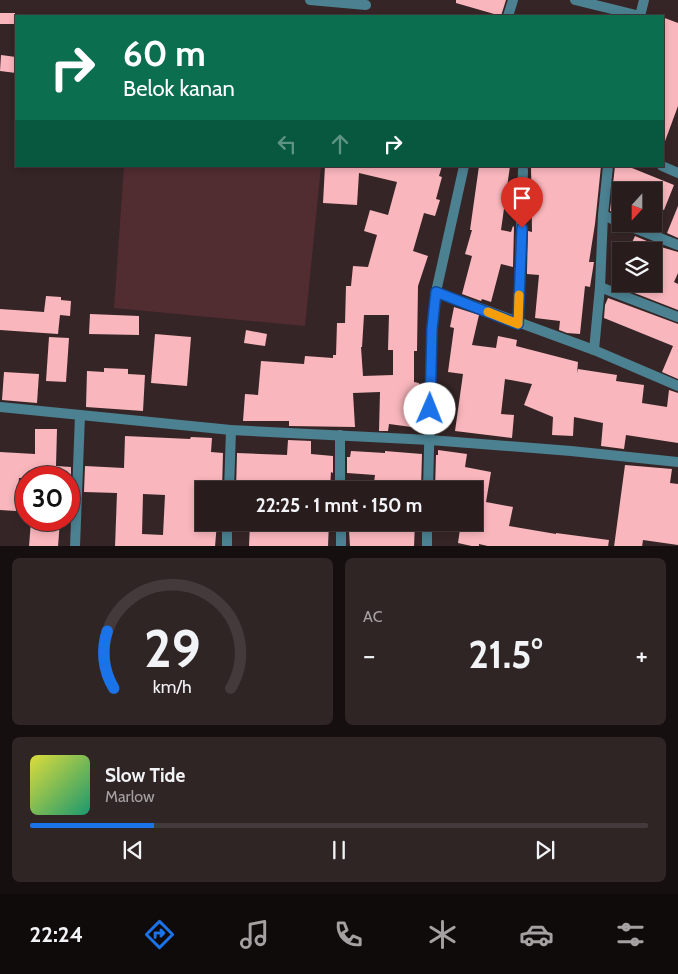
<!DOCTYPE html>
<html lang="id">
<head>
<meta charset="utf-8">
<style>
	:root { --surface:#281c1c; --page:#302525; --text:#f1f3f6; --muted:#a5a1a3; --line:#443a3b; --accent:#1a73e8 }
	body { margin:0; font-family:Cabin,sans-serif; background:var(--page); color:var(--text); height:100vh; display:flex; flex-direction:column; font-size:19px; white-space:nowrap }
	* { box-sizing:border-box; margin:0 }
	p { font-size:16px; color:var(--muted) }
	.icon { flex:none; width:28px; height:28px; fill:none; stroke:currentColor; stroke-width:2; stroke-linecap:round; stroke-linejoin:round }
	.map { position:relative; height:546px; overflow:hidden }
	.side { display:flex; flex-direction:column; gap:12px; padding:12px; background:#160f0f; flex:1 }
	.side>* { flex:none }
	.guide { position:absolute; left:15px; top:15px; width:649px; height:152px; border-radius:0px; box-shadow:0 2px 8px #0003,0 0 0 1px var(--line); background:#0b6e4f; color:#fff; overflow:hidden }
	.needle { width:32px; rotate:201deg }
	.fabs { position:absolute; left:612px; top:182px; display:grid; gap:10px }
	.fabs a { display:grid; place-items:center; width:50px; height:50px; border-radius:0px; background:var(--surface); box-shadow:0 2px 8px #0003,0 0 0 1px var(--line); font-size:25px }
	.speed { position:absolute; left:15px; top:466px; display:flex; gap:10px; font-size:25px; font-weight:700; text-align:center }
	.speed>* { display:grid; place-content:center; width:65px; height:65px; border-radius:50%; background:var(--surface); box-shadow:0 2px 8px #0003,0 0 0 1px var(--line); line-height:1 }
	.speed .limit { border:8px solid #d22; background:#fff; color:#111 }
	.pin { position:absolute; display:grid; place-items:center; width:42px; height:42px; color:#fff; margin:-51px -21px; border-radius:50% 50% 50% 0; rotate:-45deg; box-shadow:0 0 5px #0007 }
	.pin .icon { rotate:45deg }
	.me { position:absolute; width:55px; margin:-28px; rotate:1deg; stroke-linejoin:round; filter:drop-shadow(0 0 4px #0008) }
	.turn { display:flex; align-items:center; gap:18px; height:105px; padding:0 25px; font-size:22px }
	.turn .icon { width:65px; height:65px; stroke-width:2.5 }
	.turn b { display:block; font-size:35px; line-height:42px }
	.lanes { display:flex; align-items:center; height:48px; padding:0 25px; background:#0003; justify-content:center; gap:25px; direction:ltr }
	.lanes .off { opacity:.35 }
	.big { font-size:38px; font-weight:800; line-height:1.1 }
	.side .card { flex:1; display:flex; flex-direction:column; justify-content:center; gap:8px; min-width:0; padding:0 18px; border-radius:8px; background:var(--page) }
	.side .dial { align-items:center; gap:0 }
	.dial svg { height:130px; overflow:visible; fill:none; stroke:var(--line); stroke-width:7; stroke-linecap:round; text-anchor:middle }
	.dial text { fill:var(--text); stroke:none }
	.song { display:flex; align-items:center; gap:15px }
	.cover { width:60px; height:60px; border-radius:8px; background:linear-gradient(135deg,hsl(60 70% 55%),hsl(160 70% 35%)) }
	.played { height:5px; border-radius:2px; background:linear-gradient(90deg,var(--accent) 20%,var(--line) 20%) }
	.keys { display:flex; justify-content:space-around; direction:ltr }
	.heat { display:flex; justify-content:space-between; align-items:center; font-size:28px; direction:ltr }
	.side .tiles { flex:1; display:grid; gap:12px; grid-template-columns:1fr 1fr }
	.card:last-child { grid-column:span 2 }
	.trip { position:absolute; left:195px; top:481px; width:288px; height:50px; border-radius:0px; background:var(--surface); box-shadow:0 2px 8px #0003,0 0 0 1px var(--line); font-weight:800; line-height:50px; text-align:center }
	.tab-bar { display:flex; height:80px; justify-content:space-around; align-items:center; background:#100b0b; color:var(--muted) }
	.tab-bar .icon { width:35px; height:35px }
	.tab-bar .active { color:var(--accent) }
	.tab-bar b { font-size:22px; color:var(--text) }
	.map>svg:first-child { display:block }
	.green { fill:#512c30 }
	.building { fill:#f9b6bc; fill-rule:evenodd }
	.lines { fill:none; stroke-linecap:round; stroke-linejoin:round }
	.minor { stroke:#4b8191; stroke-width:10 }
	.route-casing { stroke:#114b97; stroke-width:12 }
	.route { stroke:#1a73e8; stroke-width:9 }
	.slow { stroke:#f59e0b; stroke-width:9 }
</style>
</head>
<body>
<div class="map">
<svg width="678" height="547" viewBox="0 0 678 547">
	<rect width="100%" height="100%" fill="#352526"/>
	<polygon class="green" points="124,166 321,166 305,326 114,308"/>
	<g class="building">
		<polygon points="456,0 506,0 501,16 456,3"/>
		<rect x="0" y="13" width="15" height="11"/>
		<polygon points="662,17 678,23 678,106 664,144"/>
		<polygon points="1,55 16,57 16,73 0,71"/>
		<path d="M 325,166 L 442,166 L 439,176 L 442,177 L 436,199 L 440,200 L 435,216 L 424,213 L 413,251 L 428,256 L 418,286 L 417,351 L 414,351 L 414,382 L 419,383 L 419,428 L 389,424 L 388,431 L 379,431 L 380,392 L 353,393 L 355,427 L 289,426 L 289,421 L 243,421 L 245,394 L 258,395 L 261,361 L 304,364 L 305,356 L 333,358 L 333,355 L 336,355 L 337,323 L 345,323 L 346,286 L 351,286 L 353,266 L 368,267 L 377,235 L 364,231 L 370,210 L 388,215 L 397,182 L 359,173 L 357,205 L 323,203 ZM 364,315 L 389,315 L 388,350 L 393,350 L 393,375 L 363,376 L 361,347 L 362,347 Z"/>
		<polygon points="479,166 510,166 501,230 511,232 513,226 514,227 513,267 501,264 491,302 482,299 481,301 462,294 472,256 465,254 472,230 470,230"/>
		<polygon points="531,166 601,166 595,224 589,262 594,262 590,287 585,286 580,334 567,333 559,330 560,321 535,318 539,275 527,274 527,271 528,231 532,232"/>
		<polygon points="615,166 627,166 674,185 664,210 654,206 654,191 621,191 621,216 610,211"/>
		<polygon points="678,206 678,238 667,233"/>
		<polygon points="635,236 661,247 678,252 678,273 674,282 678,284 678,310 614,285 615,284 654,284 654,251 628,251"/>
		<polygon points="46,296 61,297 61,300 71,301 70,316 60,315 58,334 0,330 0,309 44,312"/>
		<polygon points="608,298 678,324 678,379 662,372 673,346 604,318 605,305"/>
		<polygon points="454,307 479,315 472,345 496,348 498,336 517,340 516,346 578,362 577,373 578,369 617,375 616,381 644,385 642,403 667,407 669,390 678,393 678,443 626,435 624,449 601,446 603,423 574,417 573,436 552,435 553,417 524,405 532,384 505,379 501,414 514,415 512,438 455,431 463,374 448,372 454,328 450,327"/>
		<polygon points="90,314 139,316 139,335 89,334"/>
		<polygon points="246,330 267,334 265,346 244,343"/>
		<polygon points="155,334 191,337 187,386 151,383"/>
		<polygon points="49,337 69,338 66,382 46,381"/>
		<polygon points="104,368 128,369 128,374 145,375 143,411 86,407 87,371 104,372"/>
		<polygon points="4,372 39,374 37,403 2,400"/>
		<polygon points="35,429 57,429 56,466 71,467 71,478 19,478 16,511 0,510 0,452 35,454"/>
		<path d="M 125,436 L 190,439 L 191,437 L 212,438 L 211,452 L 223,453 L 222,490 L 204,490 L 204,522 L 217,522 L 215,547 L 115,547 L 117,493 L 84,492 L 85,466 L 124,468 ZM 143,494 L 165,495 L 163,535 L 142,534 Z"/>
		<polygon points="288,440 311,441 311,454 333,456 333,473 331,472 330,489 300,487 300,490 236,490 237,453 287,455"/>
		<polygon points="438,450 467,454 465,467 491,472 486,502 513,507 509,526 556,534 556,533 609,540 608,547 492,547 479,544 479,547 476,547 458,543 461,522 474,522 474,490 435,490 436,455 438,455"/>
		<polygon points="351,451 385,453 385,451 422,454 421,490 373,490 375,475 347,473 347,457 350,457"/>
		<polygon points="625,465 672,469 670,483 678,484 678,545 643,540 642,547 614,547"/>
		<polygon points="31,520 60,520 58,547 29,547"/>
		<polygon points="250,522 329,522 328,547 249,547"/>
		<polygon points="377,522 415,522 414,547 350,546 349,530 376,529"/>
	</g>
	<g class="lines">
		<g class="minor">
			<polyline points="310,0 366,5"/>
			<polyline points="575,0 640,16"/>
			<polyline points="508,16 513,0"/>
			<polyline points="640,16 644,0"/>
			<polyline points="662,166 678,173"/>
			<polyline points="603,215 621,223"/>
			<polyline points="624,224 678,245"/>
			<polyline points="600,287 678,317"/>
			<polyline points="436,292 594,350 678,386"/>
			<polyline points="518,323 523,170"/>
			<polyline points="594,350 600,287 603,215 608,166"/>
			<polyline points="0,407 231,430 430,440 571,451 678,462"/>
			<polyline points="229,490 231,430"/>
			<polyline points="340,490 340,435"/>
			<polyline points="428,490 432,329 436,292 464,166"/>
			<polyline points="341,522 341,547"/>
			<polyline points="75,547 80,415"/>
			<polyline points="227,547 227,522"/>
			<polyline points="427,547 427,522"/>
		</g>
	</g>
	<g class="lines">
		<g class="route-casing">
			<polyline id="route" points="430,409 432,329 436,292 518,324 522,228"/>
		</g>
		<use href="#route" class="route"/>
		<polyline class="slow" points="488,312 518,324 519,295"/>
	</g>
</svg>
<div class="fabs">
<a><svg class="needle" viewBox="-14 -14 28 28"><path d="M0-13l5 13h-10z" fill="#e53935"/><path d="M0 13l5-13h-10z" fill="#a5a1a3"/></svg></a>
<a><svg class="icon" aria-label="layers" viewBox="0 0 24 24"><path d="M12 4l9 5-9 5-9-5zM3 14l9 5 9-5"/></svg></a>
</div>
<div class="speed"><div class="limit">30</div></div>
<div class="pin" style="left:522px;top:228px;background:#d93025"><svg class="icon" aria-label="arrive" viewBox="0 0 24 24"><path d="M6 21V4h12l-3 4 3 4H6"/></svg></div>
<svg class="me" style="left:430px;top:409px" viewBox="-20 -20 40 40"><circle r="19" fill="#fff"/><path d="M0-13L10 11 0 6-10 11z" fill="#1a73e8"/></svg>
<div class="trip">22:25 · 1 mnt · 150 m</div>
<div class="guide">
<div class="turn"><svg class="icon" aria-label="right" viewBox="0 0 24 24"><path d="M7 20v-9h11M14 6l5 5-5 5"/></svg><div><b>60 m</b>Belok kanan</div></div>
<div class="lanes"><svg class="icon off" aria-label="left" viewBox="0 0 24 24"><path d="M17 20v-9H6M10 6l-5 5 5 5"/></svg><svg class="icon off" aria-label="ahead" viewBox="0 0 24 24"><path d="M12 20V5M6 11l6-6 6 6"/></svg><svg class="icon" aria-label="right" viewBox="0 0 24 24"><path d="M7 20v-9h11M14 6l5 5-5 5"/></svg></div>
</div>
</div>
<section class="side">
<div class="tiles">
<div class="card dial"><svg viewBox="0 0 100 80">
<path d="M14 69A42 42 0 1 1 86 69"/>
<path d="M14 69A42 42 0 0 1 10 34" stroke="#1a73e8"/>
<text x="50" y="56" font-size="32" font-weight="700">29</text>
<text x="50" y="72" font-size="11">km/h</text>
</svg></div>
<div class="card"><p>AC</p>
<div class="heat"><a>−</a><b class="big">21.5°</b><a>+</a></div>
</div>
<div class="card">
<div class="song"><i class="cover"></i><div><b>Slow Tide</b><p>Marlow</p></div></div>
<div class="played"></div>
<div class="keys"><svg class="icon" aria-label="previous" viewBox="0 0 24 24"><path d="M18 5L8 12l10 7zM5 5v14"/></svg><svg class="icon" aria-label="pause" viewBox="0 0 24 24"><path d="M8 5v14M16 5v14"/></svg><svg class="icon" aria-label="next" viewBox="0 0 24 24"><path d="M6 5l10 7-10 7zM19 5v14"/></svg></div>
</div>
</div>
</section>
<nav class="tab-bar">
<b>22:24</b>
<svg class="icon active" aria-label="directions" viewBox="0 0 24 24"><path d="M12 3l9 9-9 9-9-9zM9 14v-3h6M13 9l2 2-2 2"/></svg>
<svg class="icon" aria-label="music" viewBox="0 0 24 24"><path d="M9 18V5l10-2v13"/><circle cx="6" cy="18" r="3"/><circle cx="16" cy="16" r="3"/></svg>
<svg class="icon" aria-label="phone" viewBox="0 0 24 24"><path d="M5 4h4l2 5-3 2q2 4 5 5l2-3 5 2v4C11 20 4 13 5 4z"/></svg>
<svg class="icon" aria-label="climate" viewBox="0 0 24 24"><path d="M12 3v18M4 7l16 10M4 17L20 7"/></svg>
<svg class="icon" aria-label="car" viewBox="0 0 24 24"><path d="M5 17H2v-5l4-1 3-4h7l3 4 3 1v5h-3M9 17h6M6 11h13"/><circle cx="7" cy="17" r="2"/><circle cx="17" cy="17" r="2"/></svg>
<svg class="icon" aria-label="filters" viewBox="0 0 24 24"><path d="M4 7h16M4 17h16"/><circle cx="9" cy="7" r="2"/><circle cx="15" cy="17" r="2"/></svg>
</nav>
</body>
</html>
